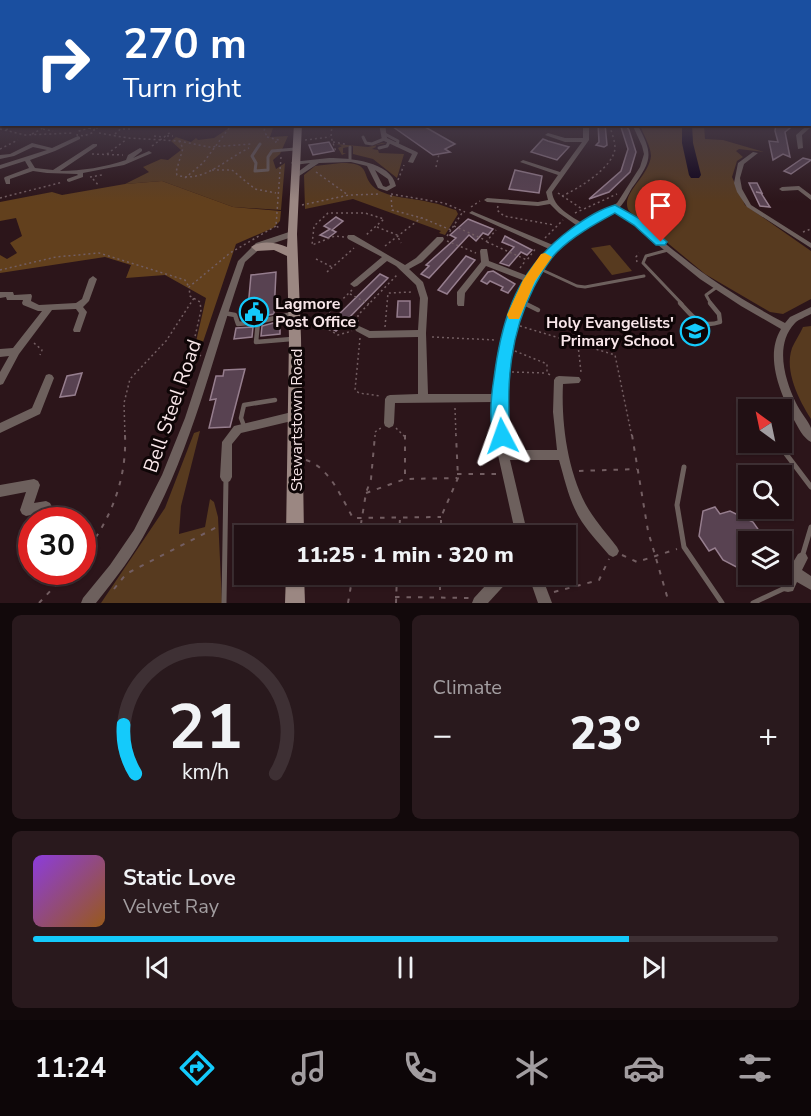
<!DOCTYPE html>
<html lang="en">
<head>
<meta charset="utf-8">
<style>
	:root { --surface:#211014; --page:#29191d; --text:#f1f3f6; --muted:#a29da0; --line:#3e3034; --accent:#14cafb }
	body { margin:0; font-family:"Nunito Sans",sans-serif; background:var(--page); color:var(--text); height:100vh; display:flex; flex-direction:column; font-size:22px; white-space:nowrap }
	* { box-sizing:border-box; margin:0 }
	p { font-size:20px; color:var(--muted) }
	.icon { flex:none; width:33px; height:33px; fill:none; stroke:currentColor; stroke-width:2; stroke-linecap:round; stroke-linejoin:round }
	.map { position:relative; height:603px; overflow:hidden }
	.panel { display:flex; flex-direction:column; gap:12px; padding:12px; background:#12090b; flex:1 }
	.panel>* { flex:none }
	.hud { position:absolute; left:0px; top:0px; width:812px; height:126px; box-shadow:0 2px 4px #0004,0 0 0 2px var(--line); background:#1a4fa0; color:#fff; overflow:hidden }
	.needle { width:39px; rotate:327deg }
	.controls { position:absolute; left:738px; top:399px; display:grid; gap:12px }
	.controls a { display:grid; place-items:center; width:54px; height:54px; border-radius:0px; background:var(--surface); box-shadow:0 2px 4px #0004,0 0 0 2px var(--line); font-size:30px }
	.speed { position:absolute; left:18px; top:507px; display:flex; gap:12px; font-size:30px; font-weight:700; text-align:center }
	.speed>* { display:grid; place-content:center; width:78px; height:78px; border-radius:50%; background:var(--surface); box-shadow:0 2px 4px #0004,0 0 0 2px var(--line); line-height:1 }
	.speed .limit { border:9px solid #d22; background:#fff; color:#111 }
	.pin { position:absolute; display:grid; place-items:center; width:51px; height:51px; color:#fff; margin:-62px -26px; border-radius:50% 50% 50% 0; rotate:-45deg; box-shadow:0 0 6px #0007 }
	.pin .icon { rotate:45deg }
	.me { position:absolute; width:66px; margin:-33px; rotate:356deg; stroke-linejoin:round; filter:drop-shadow(0 0 4px #0008) }
	.turn { display:flex; align-items:center; gap:21px; height:126px; padding:0 24px; font-size:27px }
	.turn .icon { width:78px; height:78px; stroke-width:2.5 }
	.turn b { display:block; font-size:42px; line-height:51px }
	.big { font-size:45px; font-weight:800; line-height:1.1 }
	.panel .widget { flex:1; display:flex; flex-direction:column; justify-content:center; gap:9px; min-width:0; padding:0 21px; border-radius:9px; background:var(--page) }
	.panel .dial { align-items:center; gap:0 }
	.dial svg { height:156px; overflow:visible; fill:none; stroke:var(--line); stroke-width:7; stroke-linecap:round; text-anchor:middle }
	.dial text { fill:var(--text); stroke:none }
	.song { display:flex; align-items:center; gap:18px }
	.cover { width:72px; height:72px; border-radius:9px; background:linear-gradient(135deg,hsl(270 70% 55%),hsl(30 70% 35%)) }
	.played { height:6px; border-radius:3px; background:linear-gradient(90deg,var(--accent) 80%,var(--line) 80%) }
	.keys { display:flex; justify-content:space-around; direction:ltr }
	.heat { display:flex; justify-content:space-between; align-items:center; font-size:33px; direction:ltr }
	.panel .tiles { flex:1; display:grid; gap:12px; grid-template-columns:1fr 1fr }
	.widget:last-child { grid-column:span 2 }
	.trip { position:absolute; left:234px; top:525px; width:342px; height:60px; border-radius:0px; background:var(--surface); box-shadow:0 2px 4px #0004,0 0 0 2px var(--line); font-weight:800; line-height:60px; text-align:center }
	.menu { display:flex; height:96px; justify-content:space-around; align-items:center; background:#0d0608; color:var(--muted) }
	.menu .icon { width:42px; height:42px }
	.menu .active { color:var(--accent) }
	.menu b { font-size:27px; color:var(--text) }
	.map>svg:first-child { display:block }
	.green { fill:#573a1f }
	.forest { fill:#62401d }
	.lines { fill:none; stroke-linecap:round; stroke-linejoin:round }
	.river { fill:#0d0018; fill-rule:evenodd }
	.building { fill:#584251; stroke:#967e8e; stroke-width:1.5 }
	.path-far1 { stroke:#735e62; stroke-width:1.5; stroke-dasharray:2 3; stroke-linecap:butt }
	.path { stroke:#735e62; stroke-width:2; stroke-dasharray:4.5 7; stroke-linecap:butt }
	.lane-far2 { stroke:#6d605d; stroke-width:3 }
	.lane-far1 { stroke:#6d605d; stroke-width:4.5 }
	.lane { stroke:#6d605d; stroke-width:5 }
	.street { fill:#6d605d; fill-rule:evenodd }
	.secondary { fill:#9b8782; fill-rule:evenodd }
	.route { fill:#14cafb; stroke:#0d83a3; stroke-width:1.5 }
	.slow { fill:#f59e0b }
	.labels { text-anchor:middle; stroke-width:6; stroke-linejoin:round; paint-order:stroke }
	.poi-label { font-size:16px; font-weight:bold; fill:#f8e6e9; stroke:#0e0506; text-anchor:start }
	.street-label { font-size:16px; fill:#f8e6e9; stroke:#0e0506 }
	.near-street-label { font-size:20px; fill:#f8e6e9; stroke:#0e0506 }
</style>
</head>
<body>
<div class="map">
<svg width="811" height="603" viewBox="0 0 811 603">
	<rect width="100%" height="100%" fill="#2c151a"/>
	<g class="green">
		<polygon points="235,124 274,125 270,137 288,136 280,154 273,160 276,169 285,163 281,210 233,207 162,181 125,184 149,172 143,167 161,159 168,160 181,150 171,141 176,137 191,142 196,138 198,140 214,138"/>
		<path d="M 640,125 L 704,125 L 705,139 L 723,140 L 764,152 L 739,149 L 736,151 L 743,157 L 737,161 L 732,177 L 745,205 L 811,251 L 811,299 L 783,314 L 770,312 L 705,274 L 629,211 C 619,194 649,177 651,156 C 651,146 643,134 640,125 Z"/>
		<polygon points="382,143 375,145 376,147 372,149 378,150 379,153 404,154 397,178 373,159 353,154 353,146 343,148 343,153 346,153 342,155 338,148 342,146 336,144 368,147 386,143"/>
		<path d="M 341,163 C 377,162 356,180 382,192 C 397,199 417,198 433,203 C 441,204 448,208 456,210 L 458,214 L 445,235 L 439,233 L 441,231 L 353,199 L 305,209 L 304,175 L 315,166 Z"/>
		<polygon points="610,245 632,271 612,275 591,248"/>
		<path d="M 811,326 L 811,419 C 799,400 784,371 792,348 C 795,341 800,334 803,327 Z"/>
		<polygon points="200,431 181,506 179,534 205,527 210,499 214,502 218,517 222,603 101,603 165,508 194,433"/>
	</g>
	<polygon class="forest" points="162,181 233,207 281,211 280,221 273,228 236,244 201,348 195,346 206,298 165,275 126,278 131,265 105,257 0,273 0,255 7,259 17,253 10,243 22,236 16,218 0,221 0,202 52,192 62,195 125,184"/>
	<g class="lines">
		<polygon class="river" points="682,124 692,124 693,143 701,175 699,178 691,178 689,175 682,143"/>
	</g>
	<g class="building">
		<polygon points="389,124 420,124 455,144 445,149 450,152 433,155"/>
		<polygon points="598,124 605,124 607,145 604,147 596,145 599,142"/>
		<polygon points="620,124 625,124 629,130 636,152 630,172 609,192 589,199 621,171 628,149"/>
		<polygon points="776,124 795,124 785,132 790,157 783,154 773,160 769,141 778,142 775,131"/>
		<polygon points="543,139 548,141 569,147 557,160 531,152"/>
		<polygon points="329,142 334,151 313,155 309,145"/>
		<polygon points="803,158 811,160 791,174 784,171"/>
		<polygon points="515,170 542,176 539,193 509,189"/>
		<polygon points="749,183 757,183 762,193 756,192 761,193 770,207 760,206"/>
		<polygon points="336,217 343,221 332,230 336,232 328,238 320,235 330,229 324,226"/>
		<polygon points="468,219 493,229 488,235 483,233 476,241 469,235 429,278 421,274 429,266 426,265 456,238 450,235"/>
		<polygon points="505,236 532,250 527,255 521,252 509,266 500,263 514,247 502,242"/>
		<polygon points="466,256 475,260 451,289 447,294 438,290"/>
		<polygon points="493,271 515,284 508,293 501,290 503,287 490,281 487,284 481,281 488,272"/>
		<polygon points="276,272 274,314 247,319 251,275"/>
		<polygon points="380,274 388,278 336,331 327,326"/>
		<polygon points="398,301 410,301 410,317 397,317"/>
		<polygon points="273,323 280,323 280,334 261,336 262,326"/>
		<polygon points="253,327 252,337 234,339 236,328"/>
		<polygon points="245,369 230,427 209,428 216,399 210,400 216,376 223,376 224,370"/>
		<polygon points="82,373 75,395 60,397 67,376"/>
		<polygon points="715,507 720,514 730,511 753,522 767,542 748,542 748,573 723,560 715,548 709,551 699,536 703,511"/>
	</g>
	<g class="lines">
		<g class="path-far1">
			<polyline points="266,124 264,131 267,136"/>
			<polyline points="332,124 331,137 336,152"/>
			<polyline points="535,124 548,128"/>
			<polyline points="567,124 579,128"/>
			<polygon points="89,128 94,129 94,132 84,136 77,135 79,131"/>
			<polyline points="0,129 25,135 73,133"/>
			<polyline points="43,129 53,131"/>
			<polyline points="123,129 130,129"/>
			<polyline points="6,130 16,124"/>
			<path d="M 99,133 L 128,138 L 179,141 L 183,148 L 176,172 L 177,175 C 203,184 227,158 249,148"/>
			<polyline points="32,134 50,124"/>
			<polyline points="115,134 126,124"/>
			<polyline points="154,136 165,137"/>
			<polyline points="167,136 173,136"/>
			<polyline points="267,137 279,140 274,143"/>
			<polyline points="305,140 330,137"/>
			<polyline points="179,141 209,147 252,144"/>
			<polyline points="333,142 345,144"/>
			<polyline points="152,146 172,131"/>
			<polyline points="0,149 18,140"/>
			<polyline points="92,154 123,155"/>
			<polyline points="107,154 127,139"/>
			<polyline points="281,157 276,226 281,229"/>
			<polyline points="436,167 439,154"/>
			<polyline points="212,170 232,170 255,189 276,193"/>
			<polyline points="316,172 348,195"/>
			<polyline points="90,177 102,175"/>
			<polyline points="185,178 203,163 232,124"/>
			<polyline points="93,179 99,186"/>
			<polyline points="398,180 404,165"/>
			<polyline points="558,193 582,209"/>
			<polyline points="391,194 444,203 465,212"/>
			<polyline points="391,195 392,210 422,218 451,230"/>
			<path d="M 562,196 C 578,189 614,167 615,148 C 615,140 611,131 609,124"/>
			<polyline points="0,198 63,182"/>
			<polyline points="302,205 349,195 381,194"/>
			<polyline points="498,206 497,210 504,216 554,225"/>
			<polyline points="471,207 480,201"/>
			<polyline points="575,213 617,194"/>
			<polyline points="454,226 485,240"/>
			<polyline points="377,227 397,235 401,243"/>
			<polyline points="803,232 811,229"/>
			<polyline points="447,236 462,213"/>
			<polyline points="344,237 335,236 312,245 314,226 328,213 365,213 384,219 365,236"/>
			<polyline points="545,238 563,220"/>
			<polyline points="447,241 476,253"/>
			<polyline points="486,242 496,230"/>
			<polyline points="487,242 527,260 536,248"/>
			<polyline points="385,246 421,218"/>
			<polyline points="316,259 332,267"/>
			<polyline points="637,262 636,257 639,253"/>
			<polyline points="520,268 526,260"/>
			<polyline points="0,270 56,257 99,253 185,280 189,287"/>
			<polyline points="327,272 354,248"/>
			<polyline points="352,290 318,323 338,335 352,331"/>
			<polyline points="350,294 369,304"/>
			<polyline points="358,322 358,315 398,274"/>
			<polyline points="520,326 615,355 632,437"/>
			<polyline points="385,327 388,293 413,292"/>
			<polyline points="432,337 496,340"/>
			<polyline points="360,338 355,390 359,393 381,396"/>
			<polyline points="34,343 42,350 40,355"/>
			<polyline points="578,345 581,372"/>
			<polyline points="515,351 547,364 547,373 552,376"/>
			<polyline points="201,356 192,350 201,310 200,302 190,296 189,287 230,253 276,226"/>
			<polyline points="512,372 546,373"/>
			<polyline points="455,408 456,437"/>
			<polyline points="396,428 405,437"/>
			<polyline points="125,437 124,403 130,379 166,341 194,298"/>
			<polyline points="375,437 375,432 381,428"/>
		</g>
		<g class="path">
			<polyline points="405,435 405,479"/>
			<polyline points="632,435 648,531 669,603"/>
			<path d="M 306,460 C 330,468 341,497 353,518 L 441,517"/>
			<polyline points="579,471 637,469"/>
			<polyline points="457,474 497,474"/>
			<polyline points="366,493 405,479 457,478"/>
			<polyline points="359,536 366,493 371,479 375,435"/>
			<polyline points="399,536 400,518"/>
			<polyline points="441,536 441,517 458,478 456,435"/>
			<polyline points="622,555 637,562 677,549"/>
			<path d="M 82,556 C 110,522 127,480 125,435"/>
			<polyline points="440,574 440,597"/>
			<polyline points="114,589 126,574 217,527"/>
			<polyline points="554,592 599,580 609,559"/>
			<polyline points="395,597 470,598"/>
			<polyline points="39,603 68,572"/>
			<polyline points="348,603 353,574"/>
			<polyline points="396,603 397,574"/>
		</g>
		<g class="lane-far2">
			<polyline points="383,133 398,141 397,145"/>
			<polyline points="363,137 366,143 372,144 384,139"/>
			<polyline points="260,144 252,156 256,163 255,171 268,170 268,157 272,151 295,149"/>
			<polyline points="350,147 350,159"/>
			<polyline points="379,148 387,146 389,142"/>
			<polyline points="668,250 646,256 643,263 682,304"/>
			<polyline points="538,268 577,286 585,287 644,276"/>
			<polyline points="520,301 527,304"/>
			<polyline points="711,304 706,295 717,287"/>
		</g>
		<g class="lane-far1">
			<polyline points="524,303 538,310"/>
			<path d="M 680,303 C 693,317 700,329 720,322 L 719,314 L 710,303"/>
			<polyline points="224,313 235,315 238,324 258,322"/>
			<polyline points="292,314 258,322 256,342 292,339"/>
			<polyline points="244,426 241,418 244,405 275,400"/>
		</g>
		<g class="lane">
			<polyline points="777,442 811,487"/>
			<polyline points="684,467 677,505 684,547 722,603"/>
			<polyline points="802,557 811,527"/>
			<polyline points="224,603 226,478"/>
			<polyline points="753,603 785,588"/>
		</g>
		<g class="street">
			<polygon points="811,122 811,127 802,135 803,148 798,149 796,135"/>
			<polygon points="97,124 103,124 97,129 94,127"/>
			<polygon points="164,124 172,124 173,125 170,127"/>
			<polygon points="182,124 188,124 184,128 181,126"/>
			<polygon points="379,124 385,124 387,138 417,152 418,153 413,163 408,162 412,154 382,140"/>
			<path d="M 583,124 L 589,124 L 589,140 L 552,192 C 554,208 571,216 584,224 L 617,203 L 640,167 L 644,154 L 642,146 L 632,124 L 637,124 C 654,155 652,160 632,188 C 628,195 625,202 619,208 C 641,222 660,240 681,256 C 713,282 749,304 785,323 L 790,317 L 811,307 L 811,314 C 806,317 799,319 795,323 C 774,345 785,380 796,403 C 799,410 809,422 811,428 C 811,432 811,438 811,442 C 803,438 798,427 794,420 C 781,394 764,357 781,329 L 741,306 L 700,279 L 621,215 L 615,211 C 597,223 577,232 560,246 C 505,296 500,381 509,450 L 557,450 L 553,412 L 554,380 L 556,377 L 559,376 L 579,377 L 581,380 L 579,383 L 563,384 C 561,424 568,475 589,510 C 597,523 608,535 617,547 L 619,551 L 617,555 L 613,557 L 609,555 C 600,544 590,534 582,522 C 570,504 565,481 559,460 L 510,460 L 528,536 L 516,536 L 498,455 L 495,402 L 395,403 L 394,423 L 393,426 L 389,428 L 385,426 L 384,423 L 385,399 L 387,396 L 390,395 L 418,394 L 418,337 L 369,338 L 356,331 L 355,329 L 356,327 L 359,326 L 370,331 L 418,330 L 420,298 L 416,285 L 396,266 L 387,261 L 357,286 L 354,287 L 350,284 L 382,257 L 348,239 L 347,237 L 348,235 L 354,235 L 405,265 L 416,258 L 437,237 L 443,237 L 444,239 L 443,241 L 422,262 L 409,269 L 423,282 L 428,298 L 426,333 L 428,394 L 495,394 C 496,355 505,316 525,281 L 486,266 L 465,293 L 464,306 L 458,306 L 457,304 L 457,292 L 481,262 L 480,251 L 481,249 L 487,249 L 489,261 L 528,276 L 549,249 L 469,213 L 472,211 L 474,212 L 553,245 L 579,227 L 559,213 L 550,204 L 538,206 L 487,202 L 484,200 L 487,198 L 538,202 L 548,200 L 546,192 L 558,175 L 520,162 L 523,160 L 560,172 L 582,142 L 565,142 L 545,135 L 548,133 L 565,138 L 583,138 Z"/>
			<path d="M 78,136 L 80,137 L 80,139 L 55,151 L 30,160 L 35,168 L 53,170 L 93,144 L 97,144 L 97,146 L 60,171 C 82,171 105,167 126,160 L 128,155 L 140,148 L 142,149 L 142,151 L 133,158 L 149,151 L 152,153 L 124,165 L 83,173 L 83,177 L 69,182 L 67,181 L 67,179 L 78,175 L 77,174 L 47,173 L 33,171 L 10,179 L 10,184 L 6,184 L 4,178 L 5,177 L 29,168 L 25,161 L 0,169 L 0,165 L 47,150 L 33,147 L 14,156 L 0,159 L 0,155 L 10,154 L 32,143 L 52,148 Z"/>
			<polygon points="753,152 758,153 744,164 740,178 742,189 751,205 811,243 811,248 747,207 737,192 734,183 738,163"/>
			<path d="M 329,158 C 349,158 391,161 396,186 L 387,191 L 378,188 L 367,166 L 351,162 L 319,163 L 296,178 L 292,178 L 291,177 L 310,163 L 294,165 L 291,163 L 292,162 ZM 375,170 L 388,179 L 390,185 L 386,187 L 383,186 Z"/>
			<polygon points="799,186 811,195 811,200 798,190 782,191 779,189 782,187"/>
			<path d="M 289,232 L 295,232 L 296,234 L 295,236 L 262,247 L 245,262 C 214,350 194,445 148,528 C 134,555 115,579 96,603 L 81,603 L 83,598 L 110,565 L 134,530 L 162,475 L 185,418 L 216,323 L 238,261 L 256,243 Z"/>
			<polygon points="93,276 97,279 89,301 83,307 87,312 80,332 74,332 73,330 79,313 76,309 52,310 19,354 3,384 0,385 0,372 9,356 0,357 0,349 13,348 42,311 38,311 23,305 22,303 23,300 7,300 6,297 0,298 0,292 13,292 14,295 31,294 32,296 31,301 39,305 76,303 82,299 89,279"/>
			<polygon points="49,374 52,375 54,378 40,414 0,433 0,423 32,408 46,375"/>
			<polygon points="296,411 300,413 301,416 300,419 241,433 232,444 232,477 230,481 226,483 222,481 220,477 222,442 234,426"/>
			<polygon points="34,479 38,481 40,485 34,503 46,501 50,503 52,507 50,511 26,516 22,514 20,510 26,492 0,497 0,485"/>
			<polygon points="802,552 806,554 808,558 802,570 811,576 811,590 797,582 793,591 788,592 783,591 782,586 787,575 782,571 782,558 792,564 798,554"/>
			<polygon points="496,574 511,574 510,579 488,603 472,603 474,598"/>
			<polygon points="528,574 541,574 552,603 538,603"/>
		</g>
		<g class="secondary">
			<path d="M 294,124 L 302,124 L 297,234 L 301,338 L 304,536 L 286,536 L 289,338 L 287,256 L 274,250 L 256,251 L 251,247 C 260,240 276,242 287,247 Z"/>
			<polygon points="286,574 304,574 305,603 285,603"/>
		</g>
	</g>
	<linearGradient id="sky" x2="0" y2="1"><stop stop-color="#180c0e"/><stop offset="0.58" stop-color="#453b49"/><stop offset="1" stop-color="#453b49" stop-opacity="0"/></linearGradient>
	<rect width="811" height="201" fill="url(#sky)"/>
	<path class="route" d="M 615,205 L 642,220 L 667,242 L 665,245 L 656,245 L 634,225 L 615,213 C 595,224 573,236 557,252 C 547,262 541,274 534,287 C 510,334 506,383 510,436 L 508,441 L 502,444 L 495,441 C 488,423 491,397 494,378 C 502,315 518,268 571,229 C 583,220 600,209 615,205 Z"/>
	<polygon class="slow" points="545,253 552,257 535,281 519,319 509,319 507,315 523,280 541,254"/>
	<defs>
		<g id="civic-ring" transform="scale(1.5)"><circle r="9.5" fill="#0e0506" stroke="#14cafb" stroke-width="1.5"/><path d="M-.6-6.5H3V-4.5H.6V-3L4-1V1h2V6H-6V1h2V-1L-.6-3ZM-1.2 2.5V6h2.4V2.5Z" fill="#14cafb"/></g>
		<g id="school-ring" transform="scale(1.5)"><circle r="9.5" fill="#0e0506" stroke="#14cafb" stroke-width="1.5"/><path d="M0-5L7-2L0 1L-7-2ZM-4 1L0 2.5L4 1V4Q0 6-4 4Z" fill="#14cafb"/></g>
	</defs>
	<g fill-rule="evenodd">
		<use href="#civic-ring" x="254" y="312"/>
		<use href="#school-ring" x="695" y="331"/>
	</g>
	<g class="labels">
		<g class="poi-label">
			<text x="275" y="309">Lagmore<tspan x="275" dy="18">Post Office</tspan></text>
			<text x="674" y="328" text-anchor="end">Holy Evangelists'<tspan x="674" dy="18">Primary School</tspan></text>
		</g>
		<g class="street-label">
			<text transform="translate(296 420) rotate(-90)" y="6">Stewartstown Road</text>
		</g>
		<g class="near-street-label">
			<text transform="translate(172 406) rotate(-71)" y="7">Bell Steel Road</text>
		</g>
	</g>
</svg>
<div class="controls">
<a><svg class="needle" viewBox="-14 -14 28 28"><path d="M0-13l5 13h-10z" fill="#e53935"/><path d="M0 13l5-13h-10z" fill="#a29da0"/></svg></a>
<a><svg class="icon" aria-label="search" viewBox="0 0 24 24"><circle cx="10" cy="10" r="6"/><path d="M15 15l6 6"/></svg></a>
<a><svg class="icon" aria-label="layers" viewBox="0 0 24 24"><path d="M12 4l9 5-9 5-9-5zM3 14l9 5 9-5"/></svg></a>
</div>
<div class="speed"><div class="limit">30</div></div>
<div class="pin" style="left:661px;top:242px;background:#d93025"><svg class="icon" aria-label="arrive" viewBox="0 0 24 24"><path d="M6 21V4h12l-3 4 3 4H6"/></svg></div>
<svg class="me" style="left:502px;top:436px" viewBox="-20 -20 40 40"><path d="M0-17L14 15 0 8-14 15z" fill="#14cafb" stroke="#fff" stroke-width="4"/></svg>
<div class="trip">11:25 · 1 min · 320 m</div>
<div class="hud">
<div class="turn"><svg class="icon" aria-label="right" viewBox="0 0 24 24"><path d="M7 20v-9h11M14 6l5 5-5 5"/></svg><div><b>270 m</b>Turn right</div></div>
</div>
</div>
<section class="panel">
<div class="tiles">
<div class="widget dial"><svg viewBox="0 0 100 80">
<path d="M14 69A42 42 0 1 1 86 69"/>
<path d="M14 69A42 42 0 0 1 8 44" stroke="#14cafb"/>
<text x="50" y="56" font-size="32" font-weight="700">21</text>
<text x="50" y="72" font-size="11">km/h</text>
</svg></div>
<div class="widget"><p>Climate</p>
<div class="heat"><a>−</a><b class="big">23°</b><a>+</a></div>
</div>
<div class="widget">
<div class="song"><i class="cover"></i><div><b>Static Love</b><p>Velvet Ray</p></div></div>
<div class="played"></div>
<div class="keys"><svg class="icon" aria-label="previous" viewBox="0 0 24 24"><path d="M18 5L8 12l10 7zM5 5v14"/></svg><svg class="icon" aria-label="pause" viewBox="0 0 24 24"><path d="M8 5v14M16 5v14"/></svg><svg class="icon" aria-label="next" viewBox="0 0 24 24"><path d="M6 5l10 7-10 7zM19 5v14"/></svg></div>
</div>
</div>
</section>
<nav class="menu">
<b>11:24</b>
<svg class="icon active" aria-label="directions" viewBox="0 0 24 24"><path d="M12 3l9 9-9 9-9-9zM9 14v-3h6M13 9l2 2-2 2"/></svg>
<svg class="icon" aria-label="music" viewBox="0 0 24 24"><path d="M9 18V5l10-2v13"/><circle cx="6" cy="18" r="3"/><circle cx="16" cy="16" r="3"/></svg>
<svg class="icon" aria-label="phone" viewBox="0 0 24 24"><path d="M5 4h4l2 5-3 2q2 4 5 5l2-3 5 2v4C11 20 4 13 5 4z"/></svg>
<svg class="icon" aria-label="climate" viewBox="0 0 24 24"><path d="M12 3v18M4 7l16 10M4 17L20 7"/></svg>
<svg class="icon" aria-label="car" viewBox="0 0 24 24"><path d="M5 17H2v-5l4-1 3-4h7l3 4 3 1v5h-3M9 17h6M6 11h13"/><circle cx="7" cy="17" r="2"/><circle cx="17" cy="17" r="2"/></svg>
<svg class="icon" aria-label="filters" viewBox="0 0 24 24"><path d="M4 7h16M4 17h16"/><circle cx="9" cy="7" r="2"/><circle cx="15" cy="17" r="2"/></svg>
</nav>
</body>
</html>
